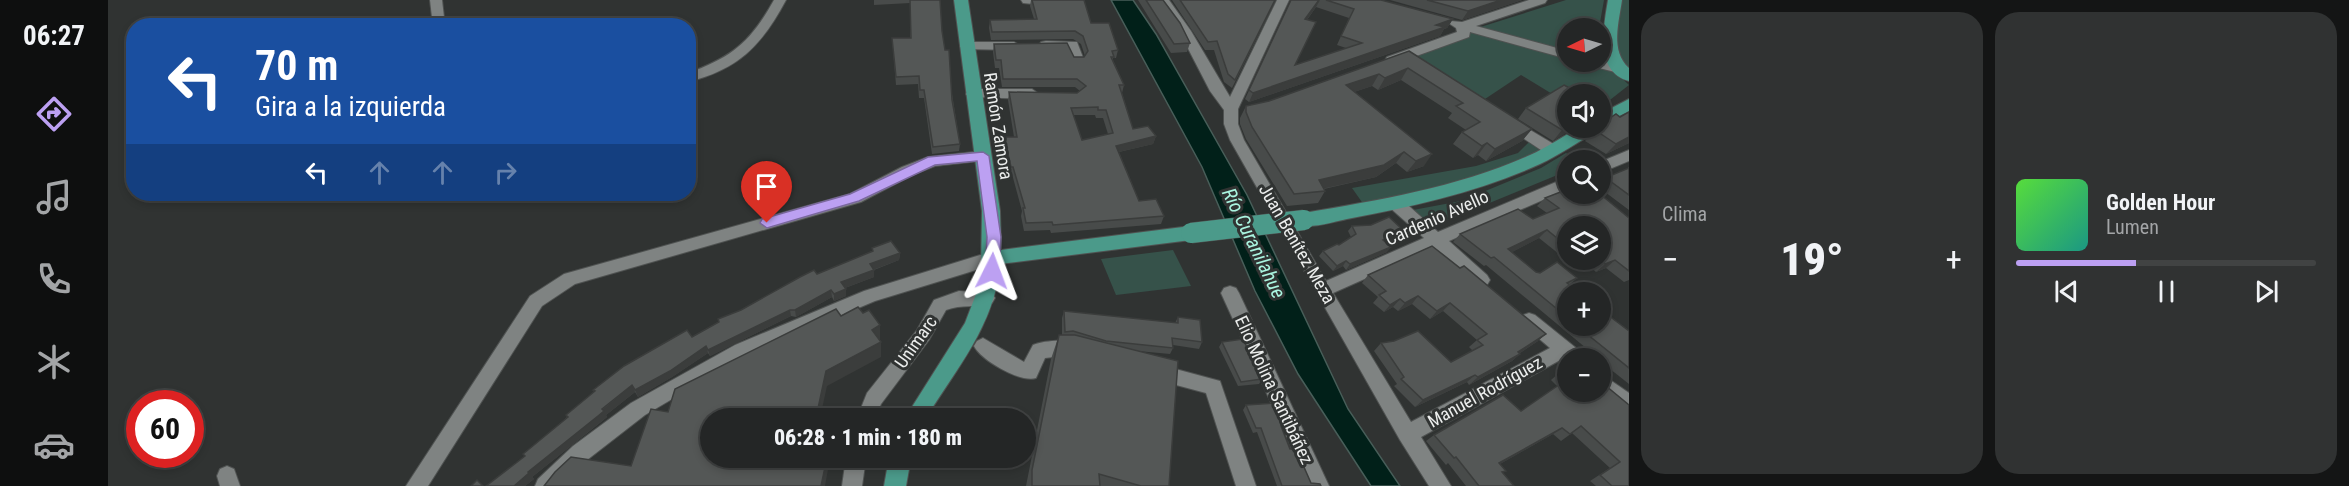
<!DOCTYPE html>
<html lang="es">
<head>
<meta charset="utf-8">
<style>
	:root { --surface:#242626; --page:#303232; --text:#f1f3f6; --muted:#a3a5a7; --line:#414343; --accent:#bca0f2 }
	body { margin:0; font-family:"Roboto Condensed",sans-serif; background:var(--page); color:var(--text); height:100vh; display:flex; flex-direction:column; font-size:22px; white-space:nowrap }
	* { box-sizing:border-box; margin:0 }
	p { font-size:20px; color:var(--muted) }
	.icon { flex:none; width:33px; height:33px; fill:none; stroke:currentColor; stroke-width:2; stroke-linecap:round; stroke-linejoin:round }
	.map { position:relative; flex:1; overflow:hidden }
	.drawer { display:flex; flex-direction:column; gap:12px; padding:12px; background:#141515; width:720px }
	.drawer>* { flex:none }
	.guide { position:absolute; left:18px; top:18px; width:570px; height:183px; border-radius:24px; box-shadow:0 3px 9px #0003,0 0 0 2px var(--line); background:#1a4fa0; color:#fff; overflow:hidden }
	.needle { width:39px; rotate:265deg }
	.controls { position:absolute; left:1449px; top:18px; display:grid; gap:12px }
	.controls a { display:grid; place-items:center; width:54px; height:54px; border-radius:50%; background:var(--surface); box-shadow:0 3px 9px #0003,0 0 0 2px var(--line); font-size:30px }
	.speed { position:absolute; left:18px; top:390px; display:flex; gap:12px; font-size:30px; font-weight:700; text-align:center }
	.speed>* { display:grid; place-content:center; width:78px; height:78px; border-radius:50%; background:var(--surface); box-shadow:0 3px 9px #0003,0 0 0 2px var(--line); line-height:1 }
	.speed .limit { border:9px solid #d22; background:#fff; color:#111 }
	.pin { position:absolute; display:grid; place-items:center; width:51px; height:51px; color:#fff; margin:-62px -26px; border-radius:50% 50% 50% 0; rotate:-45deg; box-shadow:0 0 6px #0007 }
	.pin .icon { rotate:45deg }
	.me { position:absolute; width:66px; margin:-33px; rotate:3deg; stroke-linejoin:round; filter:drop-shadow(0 0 4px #0008) }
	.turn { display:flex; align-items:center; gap:21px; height:126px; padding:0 30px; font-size:27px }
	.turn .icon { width:78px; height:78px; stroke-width:2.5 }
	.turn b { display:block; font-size:42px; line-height:51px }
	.lanes { display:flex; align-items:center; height:57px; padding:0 30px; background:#0003; justify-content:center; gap:30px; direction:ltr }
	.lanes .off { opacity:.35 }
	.big { font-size:45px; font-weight:800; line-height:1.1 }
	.drawer .card { flex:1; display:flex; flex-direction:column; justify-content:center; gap:9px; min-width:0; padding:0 21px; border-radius:24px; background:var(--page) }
	.song { display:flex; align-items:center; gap:18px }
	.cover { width:72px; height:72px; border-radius:9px; background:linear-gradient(135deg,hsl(110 70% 55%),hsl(170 70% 35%)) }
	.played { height:6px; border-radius:3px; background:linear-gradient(90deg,var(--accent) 40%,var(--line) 40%) }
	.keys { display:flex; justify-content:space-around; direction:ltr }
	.heat { display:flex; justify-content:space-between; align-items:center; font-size:33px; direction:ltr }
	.drawer .tiles { flex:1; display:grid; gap:12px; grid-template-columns:repeat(2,1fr) }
	.trip { position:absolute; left:592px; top:408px; width:336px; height:60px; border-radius:30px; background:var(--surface); box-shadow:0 3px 9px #0003,0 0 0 2px var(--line); font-weight:800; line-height:60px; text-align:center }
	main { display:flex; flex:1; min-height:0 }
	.menu { display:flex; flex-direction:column; width:108px; justify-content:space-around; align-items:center; background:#0e0f0f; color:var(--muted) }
	.menu .icon { width:42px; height:42px }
	.menu .selected { color:var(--accent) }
	.menu b { font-size:27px; color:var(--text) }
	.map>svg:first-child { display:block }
	.green { fill:#36524a }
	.water { fill:#012019; stroke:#485e59; stroke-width:1.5 }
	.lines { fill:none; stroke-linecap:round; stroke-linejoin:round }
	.minor-casing { stroke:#4f5251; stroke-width:2 }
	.major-casing { stroke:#4f5251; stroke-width:2 }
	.minor { fill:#7f8382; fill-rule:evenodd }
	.major { fill:#4b9a8a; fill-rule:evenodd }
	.major-bridge-casing { stroke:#4f5251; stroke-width:21; stroke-linecap:butt }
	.major-bridge { stroke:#4b9a8a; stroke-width:20 }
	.wall { fill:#484b4a; fill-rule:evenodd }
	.shaded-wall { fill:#3b3d3c }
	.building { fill:#545756; stroke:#3b3d3c; stroke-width:1.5; fill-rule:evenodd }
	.route { fill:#bca0f2; stroke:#7a689d; stroke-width:1.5 }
	.labels { text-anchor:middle; stroke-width:6; stroke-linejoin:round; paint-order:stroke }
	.street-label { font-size:18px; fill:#eceeed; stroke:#303332 }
	.water-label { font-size:20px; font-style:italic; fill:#aaf5e0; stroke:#303332 }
</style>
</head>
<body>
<main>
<nav class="menu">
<b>06:27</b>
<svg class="icon selected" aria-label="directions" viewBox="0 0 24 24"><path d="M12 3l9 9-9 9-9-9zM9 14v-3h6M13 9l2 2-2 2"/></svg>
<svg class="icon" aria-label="music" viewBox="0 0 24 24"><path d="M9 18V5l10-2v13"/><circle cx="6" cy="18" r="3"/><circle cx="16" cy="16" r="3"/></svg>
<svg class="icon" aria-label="phone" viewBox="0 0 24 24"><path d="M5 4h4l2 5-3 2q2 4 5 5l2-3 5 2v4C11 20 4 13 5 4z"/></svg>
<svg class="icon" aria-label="climate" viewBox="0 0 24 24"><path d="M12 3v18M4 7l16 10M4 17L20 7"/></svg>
<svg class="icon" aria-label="car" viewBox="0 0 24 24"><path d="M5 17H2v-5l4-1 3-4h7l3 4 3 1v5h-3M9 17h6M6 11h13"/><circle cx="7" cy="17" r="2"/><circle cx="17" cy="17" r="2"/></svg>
</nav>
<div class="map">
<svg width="1521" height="486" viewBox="0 0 1521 486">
	<rect width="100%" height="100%" fill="#303332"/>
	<g class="green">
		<polygon points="1458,0 1496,0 1491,28 1460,28 1460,62 1492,62 1493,51 1499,64 1521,85 1493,107 1492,94 1460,94 1459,103 1413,75 1374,101 1299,56 1363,30"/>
		<polygon points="1512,0 1521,0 1521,72 1507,52"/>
		<polygon points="1422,141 1441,154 1426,166 1256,205 1244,188 1368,166 1410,153"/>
		<polygon points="1458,153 1471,160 1460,160 1459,171 1323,227 1305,210 1353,201 1433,168"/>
		<polygon points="1065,250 1083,286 1008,295 993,259"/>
	</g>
	<polygon class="water" points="1003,0 1025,0 1048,34 1139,195 1240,409 1292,486 1263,486 1190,374 1147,291 1094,167"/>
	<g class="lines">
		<g class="minor-casing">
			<g id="minor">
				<polygon points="322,0 334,0 337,26 325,26"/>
				<path d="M 666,0 L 678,0 C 654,45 631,69 580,82 L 580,73 C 625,57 643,41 666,0 Z"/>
				<polygon points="913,0 931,0 925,4 915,3"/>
				<polygon points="1049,0 1061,0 1083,31 1122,97 1169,0 1181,0 1130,109 1130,124 1136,140 1218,281 1316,238 1280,206 1278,202 1280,198 1292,198 1330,232 1460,177 1460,189 1341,241 1379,275 1382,280 1379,285 1373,287 1367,285 1326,248 1225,293 1303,422 1442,348 1415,325 1412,320 1415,315 1421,313 1427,315 1473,352 1475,358 1460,358 1460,364 1454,359 1313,437 1343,486 1321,486 1292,440 1122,140 1116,124 1116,110 1102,91 1071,31"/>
				<polygon points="1421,0 1439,0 1437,3 1368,26 1460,51 1460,59 1362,32 1361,37 1289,63 1279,63 1277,60 1279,57 1349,32 1348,28 1342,24 1343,21 1354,22"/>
				<polygon points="938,41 969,42 976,60 974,63 964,63 959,49 933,48 931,45 933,42"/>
				<polygon points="859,42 906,42 913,46 906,50 854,49 852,46"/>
				<polygon points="1492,60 1516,66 1518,69 1511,73 1479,65 1477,62"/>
				<polygon points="865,89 924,89 931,94 924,99 860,97 858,94 860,91"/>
				<polygon points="1402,118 1449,146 1451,150 1449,154 1439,154 1397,126 1395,123"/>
				<polygon points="1521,150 1521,161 1492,173 1492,162"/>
				<polygon points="875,151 880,152 883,156 880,160 827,166 804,175 753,202 467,284 434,306 320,486 298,486 422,296 456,274 742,194 794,167 820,157"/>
				<polygon points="885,251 891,253 893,258 891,263 767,301 639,355 537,415 479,460 452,486 427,486 430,479 465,446 523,403 627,345 756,291"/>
				<polygon points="1122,286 1128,288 1131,293 1221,486 1201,486 1113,293 1116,288"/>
				<path d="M 851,291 L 884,293 L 887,298 L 884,303 C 869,308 854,304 838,310 L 821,340 L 773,404 L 767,418 L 749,418 L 759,393 L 809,330 L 826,300 Z"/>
				<path d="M 875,338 L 916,362 L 925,345 C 937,340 960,339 972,344 L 975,349 L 972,354 L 937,358 L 928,378 C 912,383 873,360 866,346 L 869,341 Z"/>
				<polygon points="1049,364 1112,381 1148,486 1128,486 1098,393 1042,378 1040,372 1042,366"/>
				<polygon points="1492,373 1521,393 1521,414 1514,411 1491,392"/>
				<polygon points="738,458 758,458 754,486 734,486"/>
				<polygon points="119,466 126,469 132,486 112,486 109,476 112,469"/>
			</g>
		</g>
		<g class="major-casing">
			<g id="major">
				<path d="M 846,0 L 860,0 L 892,211 L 893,250 L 1083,226 L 1089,228 L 1092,233 L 1089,238 L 1083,240 L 892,264 C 887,325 848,369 818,418 L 797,418 L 857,323 L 870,289 L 873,271 L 874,211 Z"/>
				<path d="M 1500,0 L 1514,0 C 1511,22 1502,51 1521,68 L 1521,81 C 1486,72 1496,25 1500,0 Z"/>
				<polygon points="1521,99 1521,111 1492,126 1492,114"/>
				<path d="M 1470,128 L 1490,128 L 1488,132 C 1469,142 1452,155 1432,164 C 1373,191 1307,206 1244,218 C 1228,221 1205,229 1190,225 L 1187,220 L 1190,215 L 1196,213 C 1272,200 1351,187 1422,155 C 1438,148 1454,137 1470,128 Z"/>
				<polygon points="781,458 803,458 798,486 776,486"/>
			</g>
		</g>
		<use href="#minor" class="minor"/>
		<use href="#major" class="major"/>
		<g class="major-bridge-casing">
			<polyline id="major-bridge" points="1083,233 1196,220"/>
		</g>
		<use href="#major-bridge" class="major-bridge"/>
	</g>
	<g class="wall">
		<polygon points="766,0 832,0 834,31 852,144 851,151 824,154 816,98 811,98 810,84 788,85 784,38 802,38 802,3 766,5"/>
		<path d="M 923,0 L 976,0 L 983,23 L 1010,50 L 1008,58 L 1005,58 L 1005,60 L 1016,85 L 1014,93 L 1025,129 L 1048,136 L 1045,144 L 1011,152 L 1031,201 L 1056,216 L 1053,224 L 943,233 L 942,230 L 916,231 L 913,216 L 914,211 L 904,174 L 901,175 L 895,145 L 896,137 L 906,137 L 900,100 L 901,92 L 969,93 L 972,91 L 967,87 L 894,87 L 891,68 L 887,68 L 885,52 L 886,44 L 966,57 L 976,57 L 977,56 L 973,44 L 965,39 L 883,40 L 881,28 L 882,20 L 926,19 L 922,6 ZM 965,115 L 987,115 L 988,118 L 995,118 L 1000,134 L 974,140 Z"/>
		<polygon points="1030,0 1055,0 1082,43 1079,52 1063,53"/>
		<polygon points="1064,0 1168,0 1124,88 1116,82 1106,50 1097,50"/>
		<path d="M 1182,0 L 1273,0 L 1345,19 L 1339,28 L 1336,29 L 1332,36 L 1141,102 L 1137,99 L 1183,1 ZM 1208,7 L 1241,18 L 1229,45 L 1238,48 L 1187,65 L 1199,20 Z"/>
		<polygon points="1282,0 1414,0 1354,20"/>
		<polygon points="1301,51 1424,129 1414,141 1378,161 1370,155 1365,158 1345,144 1354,132 1358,130 1340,118 1344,113 1293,80 1270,90 1264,86 1246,92 1316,166 1299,172 1288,163 1268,177 1216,189 1217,191 1210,203 1179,206 1138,139 1132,124 1132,118 1138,106 1161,101"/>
		<polygon points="1492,106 1499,115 1492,123"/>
		<polygon points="1418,108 1460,128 1445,141 1410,119"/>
		<polygon points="1502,118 1521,143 1498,154 1477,141 1487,130 1494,126"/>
		<polygon points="1521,167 1521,210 1493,189 1492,180 1519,169"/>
		<path d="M 1437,198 L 1521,218 L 1521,280 L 1516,282 L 1498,268 L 1488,272 L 1477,262 L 1466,266 L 1431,238 L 1404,252 L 1428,272 L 1469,278 L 1461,285 L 1460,292 L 1460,326 L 1492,326 L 1521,331 L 1521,384 L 1492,361 L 1492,358 L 1490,358 L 1378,265 L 1376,266 L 1345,242 L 1352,234 L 1425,219 L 1439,213 L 1429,206 ZM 1460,226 L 1492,260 L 1460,260 Z"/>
		<polygon points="1244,226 1296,231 1292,236 1278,243 1279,252 1238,270 1235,266 1225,271 1211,256 1215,251 1231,245 1243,237 1240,231"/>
		<polygon points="1324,246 1430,341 1412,353 1412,354 1404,361 1361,385 1359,382 1307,407 1286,386 1289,384 1266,351 1273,343 1343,362 1365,351 1361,347 1369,340 1335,311 1322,319 1304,304 1290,311 1285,307 1276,312 1265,303 1270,297 1254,283 1260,275"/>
		<polygon points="764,248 792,253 791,260 766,270 766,277 737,288 738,296 726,301 724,297 688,317 683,316 602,356 600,353 564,377 530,397 527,392 498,415 499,417 493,422 424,477 426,479 417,486 378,486 417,456 459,417 458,415 486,392 485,390 584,337 610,322 610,319 633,310 709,274 764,251"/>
		<polygon points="956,311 1067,323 1070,317 1094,342 1091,349 1065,345 1065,348 1062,354 1030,351 1061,486 918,486 943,359 951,335 954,335 954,318"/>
		<polygon points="1114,342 1154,379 1151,384 1130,386 1111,347"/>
		<polygon points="1451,373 1492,392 1521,486 1488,486 1482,481 1502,468 1464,433 1453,441 1445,434 1392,464 1395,473 1406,486 1358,486 1340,463 1338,465 1318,441 1326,435 1413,411 1449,386 1443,380"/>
		<polygon points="1138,405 1177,426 1174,429 1182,449 1203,483 1213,486 1169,486 1149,432 1145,433 1135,410"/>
	</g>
	<g class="shaded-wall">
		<polygon points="1212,0 1208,7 1193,28 1197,19"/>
		<polygon points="1393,0 1414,0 1354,20 1360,11"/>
		<polygon points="1345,19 1339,28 1336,29 1332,36 1141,102 1145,93"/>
		<polygon points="1300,68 1293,80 1270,90 1277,78"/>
		<polygon points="1271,74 1264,86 1231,97 1238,85"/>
		<polygon points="1460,127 1460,128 1467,128 1445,141 1454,130"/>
		<polygon points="1424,129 1414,141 1378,161 1387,149"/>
		<polygon points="1048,136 1045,144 1006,153 1008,146"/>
		<polygon points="1521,137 1521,143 1498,154 1508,144"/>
		<polygon points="1379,143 1370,155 1365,158 1374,146"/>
		<polygon points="1296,152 1288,163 1268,177 1204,191 1211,180"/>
		<polygon points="1324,154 1316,166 1299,172 1308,161"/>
		<polygon points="1502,181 1493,189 1492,189 1492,183"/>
		<polygon points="1439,230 1431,238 1393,258 1400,249"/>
		<polygon points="1296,231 1292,236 1271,246 1275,240"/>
		<polygon points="1283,247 1279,252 1238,270 1242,264"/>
		<polygon points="792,253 791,260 762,271 762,264"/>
		<polygon points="1473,260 1479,260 1477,262 1466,266"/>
		<polygon points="1507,260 1498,268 1488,272 1497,264"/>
		<polygon points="1238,261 1235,266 1225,271 1229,266"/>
		<polygon points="766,270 766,277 734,289 733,282"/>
		<polygon points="738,289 738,296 726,301 726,294"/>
		<polygon points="723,290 724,297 688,317 687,310"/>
		<polygon points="1310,296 1304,304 1290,311 1297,303"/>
		<polygon points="1292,299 1285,307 1276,312 1282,305"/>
		<polygon points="1342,303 1335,311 1322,319 1329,311"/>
		<polygon points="682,310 683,316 602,356 600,350"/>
		<polygon points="772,325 772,341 764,330"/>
		<polygon points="1438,334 1430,341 1403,359 1412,354 1404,361 1361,385 1370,377"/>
		<polygon points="773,342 773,357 719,386 712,418 709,413 718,371"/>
		<polygon points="598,346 600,353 564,377 530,397 527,390"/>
		<polygon points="1367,375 1359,382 1307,407 1315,400"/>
		<polygon points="524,385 527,392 498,415 499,417 424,477 426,479 417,486 406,486 420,472"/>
		<polygon points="1454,428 1445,434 1383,469 1391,463"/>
		<polygon points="719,458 722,458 717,486 713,486"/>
	</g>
	<g class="building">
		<polygon points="802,0 832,0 834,31 837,50 841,50 844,100 852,144 825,147 816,90 812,90 811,76 788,77 784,38 803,38"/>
		<path d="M 924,0 L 976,0 L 983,23 L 1001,23 L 1010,50 L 1004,51 L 1006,57 L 1003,57 L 1016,85 L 1011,85 L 1025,129 L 1040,126 L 1048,136 L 1008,146 L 1031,201 L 1048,199 L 1056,216 L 945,225 L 944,222 L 918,223 L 915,208 L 917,208 L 905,167 L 903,167 L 896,137 L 909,137 L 901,92 L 969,93 L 978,86 L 969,79 L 895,79 L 893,60 L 888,60 L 886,44 L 959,43 L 966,57 L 976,57 L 980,51 L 975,36 L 967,31 L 884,32 L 882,20 L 929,19 ZM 990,107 L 990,110 L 998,110 L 1005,133 L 974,140 L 963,108 Z"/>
		<polygon points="1038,0 1055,0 1072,23 1082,43 1066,44"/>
		<polygon points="1072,0 1167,0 1127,80 1120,74 1109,41 1100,42"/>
		<polygon points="1183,0 1211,0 1197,19 1208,22 1187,65 1254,43 1233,36 1246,9 1218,0 1273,0 1345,19 1328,25 1337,27 1145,93 1141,90"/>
		<polygon points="1319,0 1393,0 1360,11"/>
		<polygon points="1301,51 1424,129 1387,149 1379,143 1374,146 1354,132 1372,122 1348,106 1355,103 1300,68 1277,78 1271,74 1238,85 1324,154 1308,161 1296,152 1276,165 1211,180 1217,191 1186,194 1144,127 1138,112 1138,106 1161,101"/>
		<polygon points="1456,85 1472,94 1460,94 1460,127 1454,130 1418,108"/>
		<polygon points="1492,106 1499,109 1499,115 1492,115"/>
		<polygon points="1521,112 1521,137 1508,144 1487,130 1499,123 1502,118 1508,114 1512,117"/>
		<polygon points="1521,168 1521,195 1502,181 1492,183 1492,180"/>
		<polygon points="1460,189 1460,194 1492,194 1521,218 1521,271 1507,260 1497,264 1492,260 1492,226 1460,226 1460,247 1439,230 1400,249 1428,272 1432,273 1449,262 1469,278 1459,283 1471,292 1460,292 1460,318 1386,257 1383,258 1352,234 1410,209 1425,219 1451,208 1437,198"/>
		<polygon points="1281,217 1296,231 1275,240 1283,247 1242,264 1238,261 1229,266 1215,251 1229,244 1231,245 1248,234 1244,226 1263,225"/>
		<polygon points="783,241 792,253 762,264 766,270 733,282 738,289 726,294 723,290 687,310 682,310 600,350 598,346 562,371 527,390 524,385 494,409 496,411 490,416 420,472 421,473 406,486 378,486 417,456 415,454 460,417 458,415 487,391 485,390 516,366 579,330 584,337 611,322 610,319 633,310 692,277 706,270 709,274 765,251 764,248"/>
		<polygon points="1324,246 1352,268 1356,266 1438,334 1410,352 1412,354 1370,377 1367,375 1315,400 1293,379 1296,377 1273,343 1286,341 1310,331 1343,362 1375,345 1369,340 1379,334 1342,303 1329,311 1310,296 1297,303 1292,299 1282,305 1271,295 1278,291 1260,275"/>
		<polygon points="750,307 755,313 761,310 772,325 764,330 773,342 718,371 709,413 727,415 726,418 603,418 603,458 719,458 713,486 436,486 447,472 463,457 523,466 543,409 560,412 567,389 728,309 733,316"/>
		<polygon points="1492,309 1521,331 1521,368 1469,326 1492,326"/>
		<polygon points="956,311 1070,323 1070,317 1092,320 1094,342 1064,338 1065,348 998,341 965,331 957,332"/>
		<polygon points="951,335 967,335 1070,361 1061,486 1033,486 991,474 992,486 924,486 924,470"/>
		<polygon points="1135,339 1154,379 1133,382 1114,342"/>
		<polygon points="1460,368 1460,392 1492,392 1492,385 1496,388 1498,386 1521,405 1521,486 1504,486 1492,475 1512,462 1473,426 1462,434 1454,428 1391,463 1398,471 1394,472 1406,486 1371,486 1348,457 1346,458 1326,435 1395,395 1413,411 1458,380 1451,373"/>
		<polygon points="1166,403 1177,426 1173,426 1182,449 1188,449 1203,483 1212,484 1213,486 1174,486 1153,428 1148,428 1138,405"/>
		<polygon points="369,480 375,486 363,486"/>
	</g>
	<polygon class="route" points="875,152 881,156 893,237 891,271 889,275 879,275 877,271 879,237 869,161 827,165 751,201 659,228 652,223 654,219 742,194 820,157"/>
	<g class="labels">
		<g class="street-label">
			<text transform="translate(890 126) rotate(81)" y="6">Ramón Zamora</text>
			<text transform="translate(1329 218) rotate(-24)" y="6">Cardenio Avello</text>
			<text transform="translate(1189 244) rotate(60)" y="6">Juan Benítez Meza</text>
			<text transform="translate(808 342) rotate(-55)" y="6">Unimarc</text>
			<text transform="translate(1166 390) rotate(65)" y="6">Elio Molina Santibáñez</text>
			<text transform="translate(1377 392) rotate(-29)" y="6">Manuel Rodríguez</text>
		</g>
		<g class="water-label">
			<text transform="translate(1146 243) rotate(64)" y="7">Río Curanilahue</text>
		</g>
	</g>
</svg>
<div class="controls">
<a><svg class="needle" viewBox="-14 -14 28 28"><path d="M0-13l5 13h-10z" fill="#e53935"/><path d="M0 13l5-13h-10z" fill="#a3a5a7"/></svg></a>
<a><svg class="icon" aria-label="sound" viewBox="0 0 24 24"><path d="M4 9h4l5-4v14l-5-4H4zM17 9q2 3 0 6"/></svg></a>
<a><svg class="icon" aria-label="search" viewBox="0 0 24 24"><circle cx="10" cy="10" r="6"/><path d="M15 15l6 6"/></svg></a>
<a><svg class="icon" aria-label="layers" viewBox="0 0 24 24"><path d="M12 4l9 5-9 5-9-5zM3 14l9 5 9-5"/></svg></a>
<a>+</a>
<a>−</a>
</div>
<div class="speed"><div class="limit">60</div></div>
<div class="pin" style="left:659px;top:223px;background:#d93025"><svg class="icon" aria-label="arrive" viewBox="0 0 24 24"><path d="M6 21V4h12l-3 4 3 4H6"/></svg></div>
<svg class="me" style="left:884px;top:271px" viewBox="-20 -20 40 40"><path d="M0-17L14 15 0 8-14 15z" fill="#bca0f2" stroke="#fff" stroke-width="4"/></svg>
<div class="trip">06:28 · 1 min · 180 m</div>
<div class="guide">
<div class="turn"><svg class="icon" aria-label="left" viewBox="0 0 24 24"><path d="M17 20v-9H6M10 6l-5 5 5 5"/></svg><div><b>70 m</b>Gira a la izquierda</div></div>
<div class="lanes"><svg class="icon" aria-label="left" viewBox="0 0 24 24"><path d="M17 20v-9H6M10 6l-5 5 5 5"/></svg><svg class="icon off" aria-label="ahead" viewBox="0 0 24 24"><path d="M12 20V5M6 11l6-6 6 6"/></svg><svg class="icon off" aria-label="ahead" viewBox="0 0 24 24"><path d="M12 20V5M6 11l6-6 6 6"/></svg><svg class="icon off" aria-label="right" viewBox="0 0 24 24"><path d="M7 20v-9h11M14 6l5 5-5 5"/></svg></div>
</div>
</div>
<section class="drawer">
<div class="tiles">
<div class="card"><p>Clima</p>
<div class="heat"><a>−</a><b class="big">19°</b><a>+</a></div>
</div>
<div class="card">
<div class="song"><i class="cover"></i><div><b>Golden Hour</b><p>Lumen</p></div></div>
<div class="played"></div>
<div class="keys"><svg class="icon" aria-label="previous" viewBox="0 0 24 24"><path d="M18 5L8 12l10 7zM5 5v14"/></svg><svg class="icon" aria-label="pause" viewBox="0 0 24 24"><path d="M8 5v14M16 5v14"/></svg><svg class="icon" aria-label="next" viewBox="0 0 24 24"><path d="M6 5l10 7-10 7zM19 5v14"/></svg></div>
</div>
</div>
</section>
</main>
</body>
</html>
